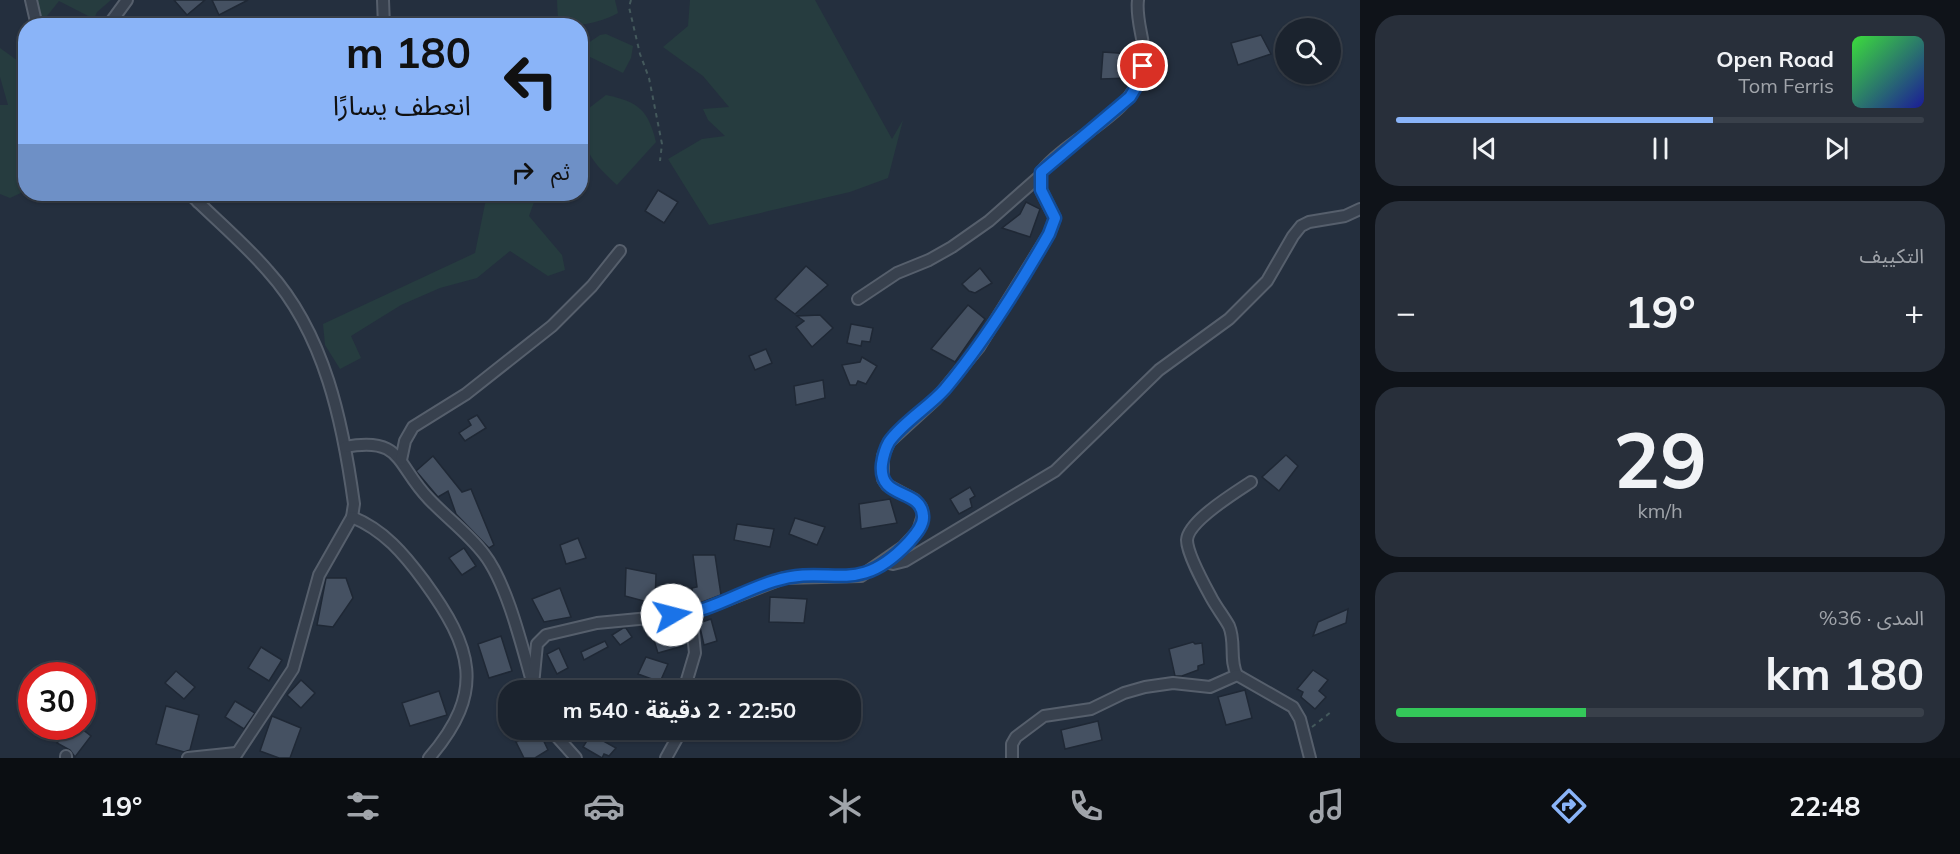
<!DOCTYPE html>
<html lang="ar">
<head>
<meta charset="utf-8">
<style>
	:root { --surface:#1b232e; --page:#282f3a; --text:#f1f3f6; --muted:#a0a4aa; --line:#39404a; --accent:#8ab4f8 }
	body { margin:0; font-family:Mulish,"Noto Sans Arabic",sans-serif; background:var(--page); color:var(--text); direction:rtl; height:100vh; display:flex; flex-direction:column; font-size:22px; white-space:nowrap }
	* { box-sizing:border-box; margin:0 }
	p { font-size:20px; color:var(--muted) }
	.icon { flex:none; width:33px; height:33px; fill:none; stroke:currentColor; stroke-width:2; stroke-linecap:round; stroke-linejoin:round }
	.map { position:relative; flex:1; overflow:hidden; direction:ltr }
	.drawer { display:flex; flex-direction:column; gap:15px; padding:15px; background:#0f1319; width:600px }
	.drawer>* { flex:none }
	.banner { position:absolute; left:18px; top:18px; width:570px; height:183px; border-radius:24px; box-shadow:0 2px 4px #0004,0 0 0 2px var(--line); direction:rtl; background:#8ab4f8; color:#111; overflow:hidden }
	.controls { position:absolute; left:1275px; top:18px; display:grid; gap:12px }
	.controls a { display:grid; place-items:center; width:66px; height:66px; border-radius:50%; background:var(--surface); box-shadow:0 2px 4px #0004,0 0 0 2px var(--line); font-size:30px }
	.speed { position:absolute; left:18px; top:662px; display:flex; gap:12px; font-size:30px; font-weight:700; text-align:center }
	.speed>* { display:grid; place-content:center; width:78px; height:78px; border-radius:50%; background:var(--surface); box-shadow:0 2px 4px #0004,0 0 0 2px var(--line); line-height:1 }
	.speed .limit { border:9px solid #d22; background:#fff; color:#111 }
	.pin { position:absolute; display:grid; place-items:center; width:51px; height:51px; color:#fff; margin:-26px; border:3px solid #fff; border-radius:50%; box-shadow:0 2px 6px #0007 }
	.me { position:absolute; width:66px; margin:-33px; rotate:82deg; stroke-linejoin:round; filter:drop-shadow(0 0 4px #0008) }
	.turn { display:flex; align-items:center; gap:21px; height:126px; padding:0 18px; font-size:27px }
	.turn .icon { width:78px; height:78px; stroke-width:2.5 }
	.turn b { display:block; font-size:42px; line-height:51px }
	.then { display:flex; align-items:center; height:57px; padding:0 18px; background:#0003; gap:12px; font-size:22px }
	.big { font-size:45px; font-weight:700; line-height:1.1 }
	.drawer .widget { flex:1; display:flex; flex-direction:column; justify-content:center; gap:9px; min-width:0; padding:0 21px; border-radius:24px; background:var(--page) }
	.drawer .dial { align-items:center; gap:0 }
	.dial b { font-size:78px; line-height:1 }
	.song { display:flex; align-items:center; gap:18px }
	.cover { width:72px; height:72px; border-radius:9px; background:linear-gradient(135deg,hsl(120 70% 55%),hsl(240 70% 35%)) }
	.played { height:6px; border-radius:3px; background:linear-gradient(90deg,var(--accent) 60%,var(--line) 60%) }
	.keys { display:flex; justify-content:space-around; direction:ltr }
	.heat { display:flex; justify-content:space-between; align-items:center; font-size:33px; direction:ltr }
	.charge { height:9px; border-radius:4px; background:linear-gradient(90deg,#34c759 36%,var(--line) 0) }
	.trip { position:absolute; left:498px; top:680px; width:363px; height:60px; border-radius:24px; background:var(--surface); box-shadow:0 2px 4px #0004,0 0 0 2px var(--line); font-weight:700; line-height:60px; text-align:center; direction:rtl }
	.tabs { display:flex; height:96px; justify-content:space-around; align-items:center; background:#0b0e12; color:var(--muted) }
	.tabs .icon { width:42px; height:42px }
	.tabs .active { color:var(--accent) }
	.tabs b { font-size:27px; color:var(--text) }
	main { display:flex; flex:1; min-height:0 }
	.map>svg:first-child { display:block }
	.green { fill:#263c3f }
	.building { fill:#455162; stroke:#1f2835; stroke-width:1.5 }
	.lines { fill:none; stroke-linecap:round; stroke-linejoin:round }
	.minor-casing { stroke:#565f6c; stroke-width:14 }
	.path { stroke:#44595c; stroke-width:2; stroke-dasharray:4.5 4.5; stroke-linecap:butt }
	.minor { stroke:#38414e; stroke-width:10 }
	.route-casing { stroke:#114b97; stroke-width:15 }
	.route { stroke:#1a73e8; stroke-width:10 }
</style>
</head>
<body>
<main>
<section class="drawer">
<div class="widget">
<div class="song"><i class="cover"></i><div><b>Open Road</b><p>Tom Ferris</p></div></div>
<div class="played"></div>
<div class="keys"><svg class="icon" aria-label="previous" viewBox="0 0 24 24"><path d="M18 5L8 12l10 7zM5 5v14"/></svg><svg class="icon" aria-label="pause" viewBox="0 0 24 24"><path d="M8 5v14M16 5v14"/></svg><svg class="icon" aria-label="next" viewBox="0 0 24 24"><path d="M6 5l10 7-10 7zM19 5v14"/></svg></div>
</div>
<div class="widget"><p>التكييف</p>
<div class="heat"><a>−</a><b class="big">19°</b><a>+</a></div>
</div>
<div class="widget dial"><b>29</b><p>km/h</p></div>
<div class="widget"><p>المدى · 36%</p><b class="big">180 km</b><div class="charge"></div></div>
</section>
<div class="map">
<svg width="1360" height="758" viewBox="0 0 1360 758">
	<rect width="100%" height="100%" fill="#242f3e"/>
	<g class="green">
		<polygon points="35,0 111,0 97,12 94,19 59,1 43,21"/>
		<path d="M 557,0 L 615,0 L 618,13 C 603,22 574,29 558,22 Z"/>
		<polygon points="690,0 815,0 892,139 903,120 888,178 850,192 709,225 668,159 702,139 725,136 708,120 703,109 729,107 703,76 663,47 688,26"/>
		<polygon points="606,34 633,46 631,58 623,73 588,56 581,60 581,48 600,35"/>
		<polygon points="0,48 25,66 25,136 21,135 23,192 10,198 0,194 0,105 8,105 0,77"/>
		<path d="M 606,95 C 639,102 648,110 656,142 L 617,185 C 591,161 580,149 584,112 Z"/>
		<polygon points="487,194 537,194 529,216 562,255 565,270 548,276 510,251 477,278 440,288 401,305 351,336 361,358 340,369 325,345 323,324 475,253"/>
	</g>
	<g class="building">
		<polygon points="174,0 205,0 187,15"/>
		<polygon points="212,0 248,0 219,15"/>
		<polygon points="1261,35 1271,54 1238,65 1231,43"/>
		<polygon points="1103,52 1132,54 1130,78 1101,79"/>
		<polygon points="658,190 678,202 664,223 645,211"/>
		<polygon points="1026,202 1040,209 1030,237 1002,228 1020,214"/>
		<polygon points="806,266 828,285 795,314 775,299"/>
		<polygon points="980,268 992,283 975,293 969,291 962,284"/>
		<polygon points="968,305 985,319 955,362 931,349"/>
		<polygon points="820,315 833,328 812,347 796,327 804,321 797,316"/>
		<polygon points="851,324 873,328 870,342 862,341 861,346 847,343"/>
		<polygon points="766,349 772,363 755,370 749,356"/>
		<polygon points="862,357 877,366 866,384 858,381 856,385 850,385 842,365 860,362"/>
		<polygon points="823,380 825,398 796,405 794,386"/>
		<polygon points="477,415 486,428 465,441 459,433 471,425 468,420"/>
		<polygon points="1286,455 1298,466 1279,491 1262,477"/>
		<polygon points="433,456 462,492 471,489 494,545 489,548 456,514 448,491 438,497 416,471"/>
		<polygon points="970,487 975,496 970,499 972,507 959,514 950,499"/>
		<polygon points="890,499 897,523 861,529 859,504"/>
		<polygon points="795,518 825,527 817,545 789,534"/>
		<polygon points="737,524 774,529 770,547 734,540"/>
		<polygon points="578,538 586,558 566,564 560,545"/>
		<polygon points="464,548 476,566 462,575 449,558"/>
		<polygon points="693,555 715,555 721,595 692,606 692,588 697,587"/>
		<polygon points="626,568 656,574 655,604 625,596"/>
		<polygon points="326,578 346,578 353,598 333,627 317,625"/>
		<polygon points="560,588 571,617 544,622 532,599"/>
		<polygon points="770,597 807,599 804,623 769,622"/>
		<polygon points="1348,609 1346,623 1313,636 1318,622"/>
		<polygon points="711,619 717,641 704,645 699,623"/>
		<polygon points="676,623 683,646 658,653 651,631"/>
		<polygon points="623,628 626,628 632,637 620,645 612,635"/>
		<polygon points="501,636 512,671 489,678 478,644"/>
		<polygon points="605,641 608,647 584,660 581,652"/>
		<polygon points="1193,642 1195,644 1202,643 1204,664 1198,666 1198,670 1182,676 1175,676 1169,649"/>
		<polygon points="261,647 282,660 269,681 248,668"/>
		<polygon points="559,648 568,668 557,674 547,654"/>
		<polygon points="646,657 668,664 660,682 638,674"/>
		<polygon points="1313,670 1328,680 1319,691 1326,697 1315,709 1301,697 1303,692 1297,689"/>
		<polygon points="176,671 195,687 184,699 165,683"/>
		<polygon points="301,680 315,693 301,708 287,695"/>
		<polygon points="1245,690 1252,718 1226,725 1218,697"/>
		<polygon points="439,691 447,715 410,726 402,703"/>
		<polygon points="235,701 255,713 244,729 225,717"/>
		<polygon points="166,706 199,715 190,750 184,752 156,744"/>
		<polygon points="272,716 301,728 290,758 279,758 260,751"/>
		<polygon points="1098,721 1102,740 1065,749 1061,730"/>
		<polygon points="70,726 78,726 91,736 75,757 70,750 57,743"/>
		<polygon points="539,731 548,750 535,758 524,758 516,742"/>
		<polygon points="591,734 616,748 609,756 604,754 602,758 583,747"/>
	</g>
	<g class="lines">
		<g class="minor-casing">
			<g id="minor">
				<polyline points="31,0 37,26"/>
				<polyline points="383,0 384,26"/>
				<polyline points="108,26 127,0"/>
				<path d="M 190,194 C 215,219 244,243 268,271 C 325,334 343,423 354,504 L 352,517 L 319,575 L 293,669 L 234,758"/>
				<polyline points="198,202 211,194"/>
				<polyline points="858,299 897,273 929,260 952,247 989,221 1040,176"/>
				<path d="M 345,447 C 403,436 396,465 429,499 C 447,518 468,533 484,554 C 506,582 521,642 531,678"/>
				<polyline points="401,460 405,441 413,427 466,394 552,326 592,286 620,251"/>
				<path d="M 1251,482 C 1236,492 1188,521 1187,540 C 1187,554 1205,586 1212,599 C 1217,608 1224,617 1229,626 C 1236,642 1229,660 1237,675 L 1293,707 L 1300,719 L 1310,758"/>
				<path d="M 352,517 C 384,530 404,554 424,581 C 472,647 487,691 429,758"/>
				<polyline points="885,562 893,564 905,561 1055,471 1159,370 1229,319 1267,281 1293,236 1301,226 1309,222 1345,216 1360,209"/>
				<path d="M 533,685 L 537,644 L 546,635 L 597,623 L 691,614 L 784,578 L 861,576 L 903,547 L 918,531 L 923,515 L 921,507 L 915,500 L 887,485 L 883,479 L 883,456 L 889,442 L 936,399 L 979,347 L 1049,234 L 1055,218 L 1041,190 L 1041,172 C 1069,137 1133,115 1143,69 C 1148,46 1135,23 1138,0"/>
				<polyline points="684,690 695,653 691,614"/>
				<polyline points="550,729 576,758"/>
				<polyline points="66,758 66,756"/>
				<polyline points="188,758 236,753"/>
				<polyline points="666,758 682,729"/>
				<polyline points="1012,758 1012,744 1016,737 1044,716 1091,709 1124,693 1145,687 1173,683 1210,687 1237,675"/>
			</g>
		</g>
		<g class="path">
			<polyline points="631,0 629,7 640,54 649,78 662,144 660,161"/>
			<polyline points="1312,727 1331,712"/>
		</g>
		<use href="#minor" class="minor"/>
	</g>
	<g class="lines">
		<g class="route-casing">
			<path id="route" d="M 672,615 C 710,613 738,592 774,581 C 831,563 856,598 908,543 C 914,536 924,526 923,516 C 921,487 878,501 882,464 C 883,457 885,449 889,442 C 902,423 929,407 945,389 C 985,341 1018,288 1049,234 L 1055,218 L 1041,190 L 1041,172 L 1130,97 L 1139,82 L 1143,66"/>
		</g>
		<use href="#route" class="route"/>
	</g>
</svg>
<div class="controls">
<a><svg class="icon" aria-label="search" viewBox="0 0 24 24"><circle cx="10" cy="10" r="6"/><path d="M15 15l6 6"/></svg></a>
</div>
<div class="speed"><div class="limit">30</div></div>
<div class="pin" style="left:1143px;top:66px;background:#d93025"><svg class="icon" aria-label="arrive" viewBox="0 0 24 24"><path d="M6 21V4h12l-3 4 3 4H6"/></svg></div>
<svg class="me" style="left:672px;top:615px" viewBox="-20 -20 40 40"><circle r="19" fill="#fff"/><path d="M0-13L10 11 0 6-10 11z" fill="#1a73e8"/></svg>
<div class="trip">22:50 · 2 دقيقة · 540 m</div>
<div class="banner">
<div class="turn"><svg class="icon" aria-label="left" viewBox="0 0 24 24"><path d="M17 20v-9H6M10 6l-5 5 5 5"/></svg><div><b>180 m</b>انعطف يسارًا</div></div>
<div class="then">ثم<svg class="icon" aria-label="right" viewBox="0 0 24 24"><path d="M7 20v-9h11M14 6l5 5-5 5"/></svg></div>
</div>
</div>
</main>
<nav class="tabs">
<b>22:48</b>
<svg class="icon active" aria-label="directions" viewBox="0 0 24 24"><path d="M12 3l9 9-9 9-9-9zM9 14v-3h6M13 9l2 2-2 2"/></svg>
<svg class="icon" aria-label="music" viewBox="0 0 24 24"><path d="M9 18V5l10-2v13"/><circle cx="6" cy="18" r="3"/><circle cx="16" cy="16" r="3"/></svg>
<svg class="icon" aria-label="phone" viewBox="0 0 24 24"><path d="M5 4h4l2 5-3 2q2 4 5 5l2-3 5 2v4C11 20 4 13 5 4z"/></svg>
<svg class="icon" aria-label="climate" viewBox="0 0 24 24"><path d="M12 3v18M4 7l16 10M4 17L20 7"/></svg>
<svg class="icon" aria-label="car" viewBox="0 0 24 24"><path d="M5 17H2v-5l4-1 3-4h7l3 4 3 1v5h-3M9 17h6M6 11h13"/><circle cx="7" cy="17" r="2"/><circle cx="17" cy="17" r="2"/></svg>
<svg class="icon" aria-label="filters" viewBox="0 0 24 24"><path d="M4 7h16M4 17h16"/><circle cx="9" cy="7" r="2"/><circle cx="15" cy="17" r="2"/></svg>
<b>19°</b>
</nav>
</body>
</html>
